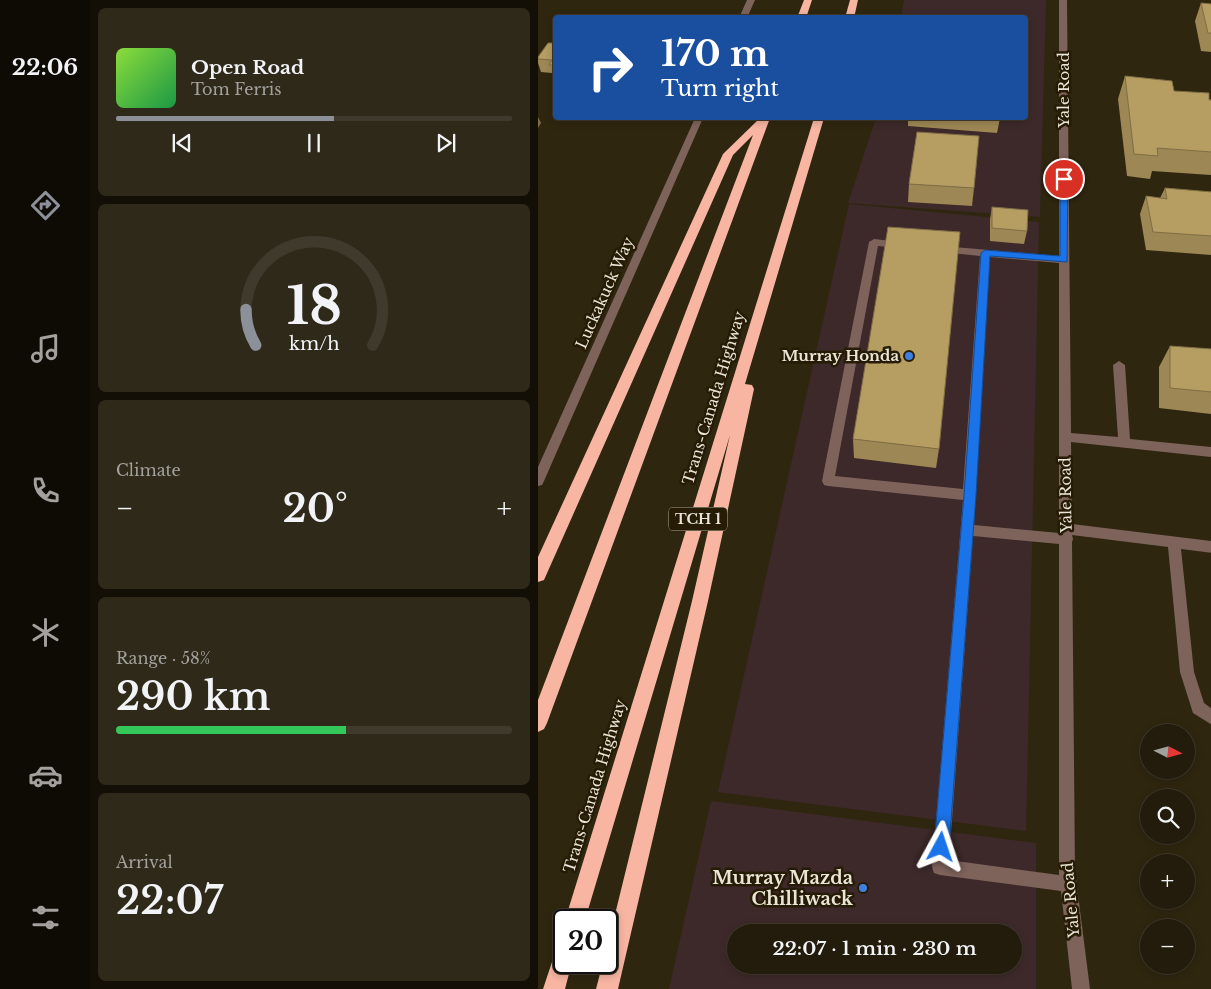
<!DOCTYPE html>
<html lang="en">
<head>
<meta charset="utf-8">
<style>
	:root { --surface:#231c0c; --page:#2f291a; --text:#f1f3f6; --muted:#a3a19d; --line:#403a2d; --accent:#8c9099 }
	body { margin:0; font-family:"Libre Baskerville",serif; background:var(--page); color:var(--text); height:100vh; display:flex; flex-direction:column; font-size:19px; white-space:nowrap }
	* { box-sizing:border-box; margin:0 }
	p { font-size:16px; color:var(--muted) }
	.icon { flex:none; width:28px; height:28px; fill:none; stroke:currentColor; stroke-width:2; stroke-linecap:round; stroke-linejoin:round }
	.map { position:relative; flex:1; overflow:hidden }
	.side { display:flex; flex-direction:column; gap:8px; padding:8px; background:#130f07; width:448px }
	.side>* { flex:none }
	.guide { position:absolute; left:15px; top:15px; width:475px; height:105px; border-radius:5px; box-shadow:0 2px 8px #0003,0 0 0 1px var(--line); background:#1a4fa0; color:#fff; overflow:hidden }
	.needle { width:32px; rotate:96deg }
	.buttons { position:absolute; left:602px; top:724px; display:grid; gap:10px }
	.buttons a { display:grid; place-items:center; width:55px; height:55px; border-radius:50%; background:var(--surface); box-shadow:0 2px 8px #0003,0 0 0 1px var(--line); font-size:25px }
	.speed { position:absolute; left:15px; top:909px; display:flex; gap:10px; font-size:25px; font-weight:700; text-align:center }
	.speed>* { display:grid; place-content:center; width:65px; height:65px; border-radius:50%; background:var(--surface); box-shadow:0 2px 8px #0003,0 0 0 1px var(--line); line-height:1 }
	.speed .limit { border:2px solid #111; border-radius:8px; background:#fff; color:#111 }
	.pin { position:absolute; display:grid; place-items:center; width:42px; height:42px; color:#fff; margin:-21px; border:2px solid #fff; border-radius:50%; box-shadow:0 1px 5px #0007 }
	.me { position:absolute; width:55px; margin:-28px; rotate:5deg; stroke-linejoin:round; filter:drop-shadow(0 0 4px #0008) }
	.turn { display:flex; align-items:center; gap:18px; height:105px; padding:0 25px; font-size:22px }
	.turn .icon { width:65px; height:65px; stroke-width:2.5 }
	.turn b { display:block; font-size:35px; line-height:42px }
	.big { font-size:38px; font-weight:600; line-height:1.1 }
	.side .tile { flex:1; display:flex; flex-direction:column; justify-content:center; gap:8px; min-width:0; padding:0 18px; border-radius:8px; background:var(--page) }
	.side .dial { align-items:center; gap:0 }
	.dial svg { height:130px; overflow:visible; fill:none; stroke:var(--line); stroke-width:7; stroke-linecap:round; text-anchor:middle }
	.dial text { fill:var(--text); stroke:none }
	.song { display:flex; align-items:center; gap:15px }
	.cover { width:60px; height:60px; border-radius:8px; background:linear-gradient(135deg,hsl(90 70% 55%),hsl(140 70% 35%)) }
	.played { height:5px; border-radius:2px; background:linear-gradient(90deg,var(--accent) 55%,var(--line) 55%) }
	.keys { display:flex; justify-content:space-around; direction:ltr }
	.heat { display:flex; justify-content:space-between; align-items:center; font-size:28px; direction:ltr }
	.charge { height:8px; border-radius:4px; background:linear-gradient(90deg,#34c759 58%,var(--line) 0) }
	.trip { position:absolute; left:189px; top:924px; width:295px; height:50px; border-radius:25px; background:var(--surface); box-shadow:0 2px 8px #0003,0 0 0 1px var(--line); font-weight:600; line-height:50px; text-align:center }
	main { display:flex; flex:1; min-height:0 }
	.dock { display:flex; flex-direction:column; width:90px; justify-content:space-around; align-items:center; background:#0e0b05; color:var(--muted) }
	.dock .icon { width:35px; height:35px }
	.dock .selected { color:var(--accent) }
	.dock b { font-size:22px; color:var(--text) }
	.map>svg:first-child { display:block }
	.commercial { fill:#3d2929; fill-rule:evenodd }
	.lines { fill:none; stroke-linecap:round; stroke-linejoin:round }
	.minor { fill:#7e635b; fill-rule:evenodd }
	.highway { fill:#f7b5a2; fill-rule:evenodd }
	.wall { fill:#9d8754 }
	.shaded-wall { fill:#7f6e45 }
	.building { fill:#b69d62; stroke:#7f6e45 }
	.route { fill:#1a73e8; stroke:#114b97 }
	.shop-dot { fill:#3f7fe0; stroke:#261c06; stroke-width:2 }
	.labels { text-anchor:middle; stroke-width:5; stroke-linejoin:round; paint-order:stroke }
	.shield { fill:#261c06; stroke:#b0a998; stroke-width:1 }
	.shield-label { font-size:14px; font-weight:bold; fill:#ebe5d7 }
	.street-label { font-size:15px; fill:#ebe5d7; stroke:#261c06 }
	.poi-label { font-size:15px; font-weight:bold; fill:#ebe5d7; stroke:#261c06; text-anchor:end }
	.near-poi-label { font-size:18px; font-weight:bold; fill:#ebe5d7; stroke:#261c06; text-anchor:end }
</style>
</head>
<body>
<main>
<nav class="dock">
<b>22:06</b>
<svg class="icon selected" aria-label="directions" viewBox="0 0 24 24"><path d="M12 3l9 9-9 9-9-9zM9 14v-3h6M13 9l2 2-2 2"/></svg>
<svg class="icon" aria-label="music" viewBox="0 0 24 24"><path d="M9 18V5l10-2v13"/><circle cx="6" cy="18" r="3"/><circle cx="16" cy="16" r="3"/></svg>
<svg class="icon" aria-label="phone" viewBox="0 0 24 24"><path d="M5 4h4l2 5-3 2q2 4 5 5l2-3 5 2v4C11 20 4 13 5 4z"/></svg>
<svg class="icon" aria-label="climate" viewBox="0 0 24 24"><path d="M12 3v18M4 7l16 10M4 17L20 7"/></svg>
<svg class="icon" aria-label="car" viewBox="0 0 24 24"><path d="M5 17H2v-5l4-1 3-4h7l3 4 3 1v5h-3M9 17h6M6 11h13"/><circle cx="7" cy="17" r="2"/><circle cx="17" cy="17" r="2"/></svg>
<svg class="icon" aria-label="filters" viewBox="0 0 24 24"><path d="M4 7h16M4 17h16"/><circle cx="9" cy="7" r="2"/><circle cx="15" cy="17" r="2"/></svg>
</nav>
<section class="side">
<div class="tile">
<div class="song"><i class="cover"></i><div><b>Open Road</b><p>Tom Ferris</p></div></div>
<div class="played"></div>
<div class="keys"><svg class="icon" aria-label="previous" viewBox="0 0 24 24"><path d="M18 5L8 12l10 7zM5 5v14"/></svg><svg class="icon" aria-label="pause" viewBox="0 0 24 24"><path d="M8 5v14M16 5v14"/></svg><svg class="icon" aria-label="next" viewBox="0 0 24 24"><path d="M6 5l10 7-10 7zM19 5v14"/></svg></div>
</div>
<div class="tile dial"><svg viewBox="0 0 100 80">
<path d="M14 69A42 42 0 1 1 86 69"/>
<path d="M14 69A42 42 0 0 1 8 47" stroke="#8c9099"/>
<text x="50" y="56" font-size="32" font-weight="700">18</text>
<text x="50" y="72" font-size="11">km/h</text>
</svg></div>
<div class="tile"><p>Climate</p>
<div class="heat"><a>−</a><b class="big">20°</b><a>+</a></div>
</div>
<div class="tile"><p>Range · 58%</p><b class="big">290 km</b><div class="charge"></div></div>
<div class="tile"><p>Arrival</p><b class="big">22:07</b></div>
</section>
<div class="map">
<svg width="674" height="989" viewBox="0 0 674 989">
	<rect width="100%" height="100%" fill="#2f2610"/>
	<g class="commercial">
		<polygon points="366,0 508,0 502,217 310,203 338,118 488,118 488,18 363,17"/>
		<polygon points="311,204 501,222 488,831 180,792"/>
		<path d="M 173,801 L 498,843 L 498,989 L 131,989 ZM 198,932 L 475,932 L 475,965 L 198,965 Z"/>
	</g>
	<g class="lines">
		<g class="minor">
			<polygon points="209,0 217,0 209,18 201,18"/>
			<path d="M 521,0 L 529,0 L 533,433 L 580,437 L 575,365 L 581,361 L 587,365 L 592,439 L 674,447 L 674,457 L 533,442 L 534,524 L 674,541 L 674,553 L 643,549 L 656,672 L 666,703 L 674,709 L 674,725 L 655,713 L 642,672 L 630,547 L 534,535 L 535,539 L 534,542 L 537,871 L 552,989 L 534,989 L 523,891 L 402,875 L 396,873 L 394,867 L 425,500 L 290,486 L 286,485 L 284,481 L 331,242 L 336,239 L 362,242 L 367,245 L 362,248 L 340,246 L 297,476 L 425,489 L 442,256 L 404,252 L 399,249 L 404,246 L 521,256 ZM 452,257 L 521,263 L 521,533 L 436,525 ZM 435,536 L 521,544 L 521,875 L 411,860 Z"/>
			<polygon points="157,118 165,118 6,481 4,485 0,486 0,467"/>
		</g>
		<g class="highway">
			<polygon points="266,0 274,0 268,18 259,18"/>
			<polygon points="312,0 320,0 316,18 307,18"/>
			<polygon points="222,118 232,118 9,723 6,729 0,732 0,700 215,135 195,155 6,580 0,582 0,557 185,154"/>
			<polygon points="276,118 286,118 207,384 214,385 216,389 170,601 80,989 58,989 65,962 69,962 69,947 154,601 192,435 47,920 27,920"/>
			<polygon points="26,944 26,962 34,962 27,989 5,989 19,947"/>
		</g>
	</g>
	<g class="wall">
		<polygon points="663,3 674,4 674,52 663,51 657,21"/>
		<polygon points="18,43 18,78 16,78 14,73 3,72 0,63 0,57"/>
		<polygon points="587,76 636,91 674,100 674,175 614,171 612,179 589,176 580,99"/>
		<polygon points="370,118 462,118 459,133 370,126"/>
		<polygon points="371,184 436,188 434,206 370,202"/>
		<polygon points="627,188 674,192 674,255 608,250 602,214 608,196 622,198"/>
		<polygon points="454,207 489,231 486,244 452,241 452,219"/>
		<polygon points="632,346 674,349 674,414 621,408 621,367"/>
		<polygon points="315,439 401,449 398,468 316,458"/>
	</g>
	<polygon class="shaded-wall" points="0,117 3,123 0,128"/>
	<g class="building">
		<polygon points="663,3 674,4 674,33 670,33"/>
		<polygon points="10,43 18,43 18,65 11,65 14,60 0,59 0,57"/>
		<polygon points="587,76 634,81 636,91 671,93 671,100 674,100 674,152 619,148 620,156 596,154"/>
		<polygon points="379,132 441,136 436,188 371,184"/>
		<polygon points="627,188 674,192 674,236 615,232 608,196 629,199"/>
		<polygon points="454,207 490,210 489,231 454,228"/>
		<polygon points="350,227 422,232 401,449 315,439"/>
		<polygon points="632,346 674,349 674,392 632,388"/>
	</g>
	<polygon class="route" points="526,176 530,179 529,262 452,256 438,495 411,847 408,852 403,855 398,852 396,847 426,495 443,253 447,250 522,256 522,179"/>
	<g class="shop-dot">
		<circle cx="371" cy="356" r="5"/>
		<circle cx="325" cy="888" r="5"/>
	</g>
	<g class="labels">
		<rect class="shield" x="131" y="507.5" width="58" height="23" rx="4"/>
		<g class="shield-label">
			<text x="160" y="524">TCH 1</text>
		</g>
		<g class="street-label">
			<text transform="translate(526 90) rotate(-90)" y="5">Yale Road</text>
			<text transform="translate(67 293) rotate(-66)" y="5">Luckakuck Way</text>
			<text transform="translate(176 398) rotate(-73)" y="5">Trans-Canada Highway</text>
			<text transform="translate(528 495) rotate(-91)" y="5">Yale Road</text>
			<text transform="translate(57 786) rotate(-73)" y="5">Trans-Canada Highway</text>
			<text transform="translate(533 900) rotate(-95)" y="5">Yale Road</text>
		</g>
		<g class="poi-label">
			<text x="361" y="361">Murray Honda</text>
		</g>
		<g class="near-poi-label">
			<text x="315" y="884">Murray Mazda<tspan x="315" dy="21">Chilliwack</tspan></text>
		</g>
	</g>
</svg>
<div class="buttons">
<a><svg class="needle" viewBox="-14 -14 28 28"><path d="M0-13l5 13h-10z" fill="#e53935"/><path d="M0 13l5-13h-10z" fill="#a3a19d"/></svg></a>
<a><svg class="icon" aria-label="search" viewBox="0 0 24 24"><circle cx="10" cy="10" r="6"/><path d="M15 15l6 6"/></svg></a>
<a>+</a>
<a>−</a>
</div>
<div class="speed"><div class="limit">20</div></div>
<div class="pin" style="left:526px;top:179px;background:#d93025"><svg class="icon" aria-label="arrive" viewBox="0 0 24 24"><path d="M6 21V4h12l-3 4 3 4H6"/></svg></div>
<svg class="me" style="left:403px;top:847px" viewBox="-20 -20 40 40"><path d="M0-17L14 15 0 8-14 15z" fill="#1a73e8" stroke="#fff" stroke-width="4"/></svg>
<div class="trip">22:07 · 1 min · 230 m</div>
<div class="guide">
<div class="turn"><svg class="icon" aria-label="right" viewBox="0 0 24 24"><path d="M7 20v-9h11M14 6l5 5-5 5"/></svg><div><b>170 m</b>Turn right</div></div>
</div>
</div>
</main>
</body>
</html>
